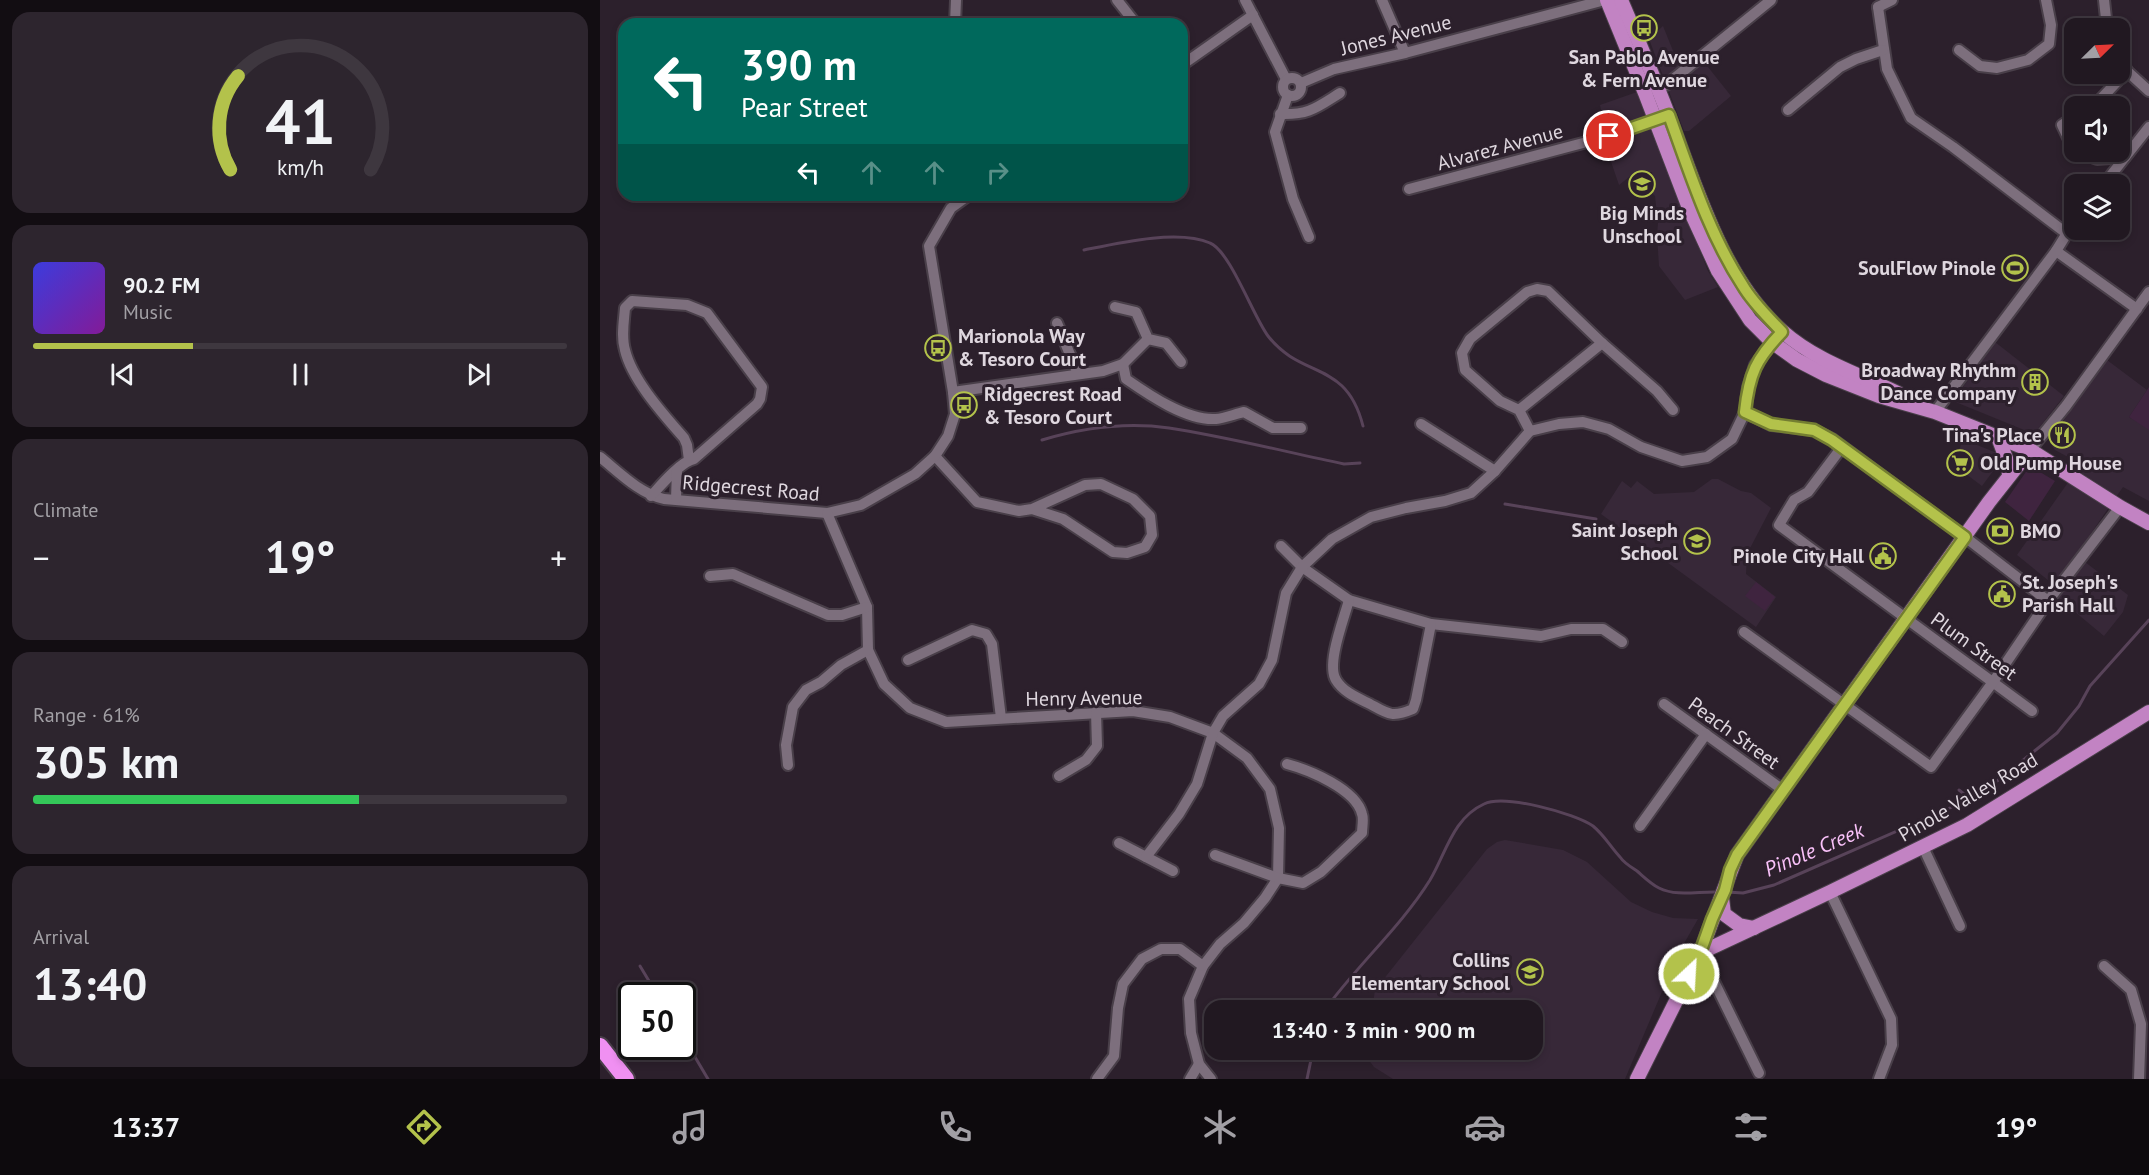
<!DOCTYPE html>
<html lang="en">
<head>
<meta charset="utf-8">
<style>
	:root { --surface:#211821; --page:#2d252e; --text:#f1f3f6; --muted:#a2a0a5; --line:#3e373f; --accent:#b3c24b }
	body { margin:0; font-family:"PT Sans",sans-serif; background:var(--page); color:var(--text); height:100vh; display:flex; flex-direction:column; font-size:22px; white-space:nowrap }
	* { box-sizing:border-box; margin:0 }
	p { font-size:20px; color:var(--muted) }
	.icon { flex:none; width:33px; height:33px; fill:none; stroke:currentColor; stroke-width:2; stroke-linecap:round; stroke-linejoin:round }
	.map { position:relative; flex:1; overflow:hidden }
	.panel { display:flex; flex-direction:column; gap:12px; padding:12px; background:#120d12; width:600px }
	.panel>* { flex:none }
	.banner { position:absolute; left:18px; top:18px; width:570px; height:183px; border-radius:18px; box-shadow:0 3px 9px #0003,0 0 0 2px var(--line); background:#00695c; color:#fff; overflow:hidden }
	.needle { width:39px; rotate:66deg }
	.controls { position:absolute; left:1464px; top:18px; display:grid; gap:12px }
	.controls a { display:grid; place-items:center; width:66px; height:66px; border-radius:12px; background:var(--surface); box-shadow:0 3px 9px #0003,0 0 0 2px var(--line); font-size:30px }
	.speed { position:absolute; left:18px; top:982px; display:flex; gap:12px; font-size:30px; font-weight:700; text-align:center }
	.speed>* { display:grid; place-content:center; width:78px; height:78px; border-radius:50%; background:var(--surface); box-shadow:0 3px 9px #0003,0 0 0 2px var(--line); line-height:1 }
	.speed .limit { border:3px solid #111; border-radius:9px; background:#fff; color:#111 }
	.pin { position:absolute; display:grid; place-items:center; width:51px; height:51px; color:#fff; margin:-26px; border:3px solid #fff; border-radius:50%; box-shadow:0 2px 6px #0007 }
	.me { position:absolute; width:66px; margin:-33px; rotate:25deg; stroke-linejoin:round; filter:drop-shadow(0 0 4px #0008) }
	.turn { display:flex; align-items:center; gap:21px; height:126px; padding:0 24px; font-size:27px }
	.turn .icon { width:78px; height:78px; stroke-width:2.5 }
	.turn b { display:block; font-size:42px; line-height:51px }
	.lanes { display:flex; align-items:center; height:57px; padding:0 24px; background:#0003; justify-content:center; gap:30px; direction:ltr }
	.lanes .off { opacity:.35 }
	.big { font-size:45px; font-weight:600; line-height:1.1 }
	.panel .card { flex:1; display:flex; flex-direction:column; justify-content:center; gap:9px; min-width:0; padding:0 21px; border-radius:18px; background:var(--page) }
	.panel .dial { align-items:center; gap:0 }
	.dial svg { height:156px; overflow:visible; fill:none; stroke:var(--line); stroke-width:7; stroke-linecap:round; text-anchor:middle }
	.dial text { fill:var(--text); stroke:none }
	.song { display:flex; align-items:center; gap:18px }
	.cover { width:72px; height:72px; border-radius:9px; background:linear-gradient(135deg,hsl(240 70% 55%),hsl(290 70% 35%)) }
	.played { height:6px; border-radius:3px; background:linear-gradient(90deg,var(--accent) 30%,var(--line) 30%) }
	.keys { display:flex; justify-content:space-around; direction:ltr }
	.heat { display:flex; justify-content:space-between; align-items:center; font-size:33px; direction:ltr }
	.charge { height:9px; border-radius:4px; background:linear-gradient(90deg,#34c759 61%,var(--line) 0) }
	.trip { position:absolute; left:604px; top:1000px; width:339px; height:60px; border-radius:18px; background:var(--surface); box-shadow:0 3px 9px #0003,0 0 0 2px var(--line); font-weight:600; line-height:60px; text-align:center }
	.tab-bar { display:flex; height:96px; justify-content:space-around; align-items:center; background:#0d0a0d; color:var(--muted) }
	.tab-bar .icon { width:42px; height:42px }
	.tab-bar .current { color:var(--accent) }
	.tab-bar b { font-size:27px; color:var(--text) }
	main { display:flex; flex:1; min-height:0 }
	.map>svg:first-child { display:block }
	.built { fill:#372838 }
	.green { fill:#3f243f }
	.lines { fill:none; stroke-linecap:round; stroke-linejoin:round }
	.stream { stroke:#584359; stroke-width:3 }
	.minor-casing { stroke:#493f49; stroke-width:14 }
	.major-casing { stroke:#493f49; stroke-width:16 }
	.highway-casing { stroke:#493f49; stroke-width:20 }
	.minor { stroke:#7d6f7d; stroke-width:10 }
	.major { stroke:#c283c3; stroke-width:14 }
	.highway { stroke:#f090f2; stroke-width:16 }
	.route-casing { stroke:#747e31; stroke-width:15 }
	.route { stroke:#b3c24b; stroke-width:10 }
	.labels { text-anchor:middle; stroke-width:6; stroke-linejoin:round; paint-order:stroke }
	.street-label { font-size:20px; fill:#dfd7df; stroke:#2c202c }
	.poi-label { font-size:20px; font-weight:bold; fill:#dfd7df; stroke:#2c202c; text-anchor:end }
	.water-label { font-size:21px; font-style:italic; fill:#fac2fa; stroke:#2c202c }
</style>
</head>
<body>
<main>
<section class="panel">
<div class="card dial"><svg viewBox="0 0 100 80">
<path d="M14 69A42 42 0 1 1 86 69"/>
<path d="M14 69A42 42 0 0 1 18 21" stroke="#b3c24b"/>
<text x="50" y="56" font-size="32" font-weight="700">41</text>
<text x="50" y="72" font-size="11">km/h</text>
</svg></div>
<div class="card">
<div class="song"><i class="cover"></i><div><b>90.2 FM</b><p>Music</p></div></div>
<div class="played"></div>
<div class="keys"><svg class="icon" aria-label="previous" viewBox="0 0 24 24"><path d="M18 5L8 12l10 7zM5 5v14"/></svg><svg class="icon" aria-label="pause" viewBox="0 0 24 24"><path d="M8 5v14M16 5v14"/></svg><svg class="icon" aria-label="next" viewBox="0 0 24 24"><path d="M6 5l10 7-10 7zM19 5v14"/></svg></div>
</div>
<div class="card"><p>Climate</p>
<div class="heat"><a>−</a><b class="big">19°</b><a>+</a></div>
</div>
<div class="card"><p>Range · 61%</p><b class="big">305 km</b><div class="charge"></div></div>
<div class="card"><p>Arrival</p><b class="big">13:40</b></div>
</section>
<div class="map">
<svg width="1549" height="1079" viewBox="0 0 1549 1079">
	<rect width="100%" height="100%" fill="#2c202c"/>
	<g class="built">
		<polygon points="1063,26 1084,78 1104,62 1131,96 1089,131 1084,131 1049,39"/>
		<polygon points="1037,92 1108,271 1118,287 1085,300 1059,266 1057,235 1058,223 1055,196 1053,194 1052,172 1034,173 1019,185 1005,144 1006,133 1000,105"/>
		<polygon points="1395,342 1464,396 1434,434 1353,401"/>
		<polygon points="1507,360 1547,390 1529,417 1549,428 1549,501 1523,487 1476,555 1528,595 1523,612 1504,636 1451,592 1454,585 1417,555 1481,464 1455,450 1450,443 1451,438"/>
		<polygon points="1362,439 1397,453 1399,456 1396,456 1394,462 1396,467 1382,486 1350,462 1360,448"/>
		<polygon points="1112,479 1118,479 1141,491 1151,493 1171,508 1147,554 1146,574 1176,597 1156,627 1001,514 1022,481 1031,488 1037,481 1054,494 1094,492"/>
		<polygon points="905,840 963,850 987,862 1031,902 1052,912 1073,918 1098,919 1078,954 1025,1079 793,1079 774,1067 762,1051 933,1050 933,1011 772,1011 775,990 887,849 897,842"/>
	</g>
	<g class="green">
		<polygon points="1549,387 1549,430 1529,417"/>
		<polygon points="1430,466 1455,481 1429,521 1405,502"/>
		<polygon points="1156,582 1175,597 1165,611 1145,596"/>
	</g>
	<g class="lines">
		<g class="stream">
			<path d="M 484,250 C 518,243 578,229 610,243 C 630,251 653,316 668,336 C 702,380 746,359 763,426"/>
			<path d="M 442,440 C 482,428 527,422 569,428 C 628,437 686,452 744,464 L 760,463"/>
			<polyline points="905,504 996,519"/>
			<polyline points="1359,790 1369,798"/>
			<polyline points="1127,892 1143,893 1174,885 1361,803 1397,781 1457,733 1479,706 1490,686 1549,620"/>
			<polyline points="40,966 58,996"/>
			<path d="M 724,1011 C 757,965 800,928 830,880 C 846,853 853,818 884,804 C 904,794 974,813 993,826 C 1004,835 1010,846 1020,857 C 1024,863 1031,867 1037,871 C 1044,877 1051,884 1059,888 C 1077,897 1099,891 1118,892"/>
			<polyline points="82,1035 108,1079"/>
			<polyline points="707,1079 713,1050"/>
		</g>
		<g class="minor-casing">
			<g id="minor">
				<polyline points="517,0 536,24"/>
				<polyline points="645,0 686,79"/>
				<polyline points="782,0 805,53"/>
				<polyline points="1504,0 1507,28"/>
				<polyline points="1278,7 1287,69 1311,118 1353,147 1466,233"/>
				<polyline points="1278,7 1292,0"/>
				<polyline points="355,24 356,0"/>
				<polyline points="1359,50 1380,66 1397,68 1428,60 1449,44 1451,25 1446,0"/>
				<polyline points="582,65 653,15"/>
				<polyline points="1527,71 1549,91"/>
				<circle cx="692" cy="87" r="9"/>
				<polyline points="701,83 734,69 805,53 1005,0"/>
				<polyline points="1053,90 1066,85 1171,0"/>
				<polyline points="688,95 675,132 693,199 709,237"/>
				<polyline points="1491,106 1498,102 1527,71 1520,56"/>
				<polyline points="1188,110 1240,67 1256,59 1283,50"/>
				<path d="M 680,114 C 709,115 716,108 740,93"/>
				<polyline points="1474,117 1462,125 1474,150"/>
				<polyline points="1478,152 1497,159 1525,157"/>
				<polyline points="1504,184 1549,127"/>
				<polyline points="809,189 1002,138 1063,117"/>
				<polyline points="1456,251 1537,309"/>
				<polyline points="515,307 536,312 548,339 566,343 581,362"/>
				<polyline points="457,323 478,374"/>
				<polyline points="1002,343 1057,391 1073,410"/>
				<path d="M 523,364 L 526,379 C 549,395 587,421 616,419 C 625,418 635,414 644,412 L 673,428 L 701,428"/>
				<polyline points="353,392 503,371 523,364 548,339"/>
				<polyline points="919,410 1002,343 948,291 937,289 927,292 870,339 862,353 865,370 900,401 919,410 930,431"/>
				<polyline points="1145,412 1171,425 1214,430 1232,439 1365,537 1448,601"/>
				<polyline points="1335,412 1456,251 1474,222"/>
				<polyline points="821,424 895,471"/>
				<polyline points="1242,447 1208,492 1194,500 1179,525 1432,711"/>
				<polyline points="1430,450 1466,406 1549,292"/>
				<polyline points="335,456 377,502 419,511 432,509 485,485 501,484 533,499 550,516 552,535 545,547 527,553 513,552 463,519 432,509"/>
				<path d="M 0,457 C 20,473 39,493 64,499 L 227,513 L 261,505 L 315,474 L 335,456 L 348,436 L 355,414 L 353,392 L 329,246 L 351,208 L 369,195"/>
				<path d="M 51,496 C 61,485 80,462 94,459 L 157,404 L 160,399 L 162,387 L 107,313 L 87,305 L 32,301 L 25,308 C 24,321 21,337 25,350 C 32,380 64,415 84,438 L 87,445 L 89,460"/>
				<polyline points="76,499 77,470"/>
				<polyline points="227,513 267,607 268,650 284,684 310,708 346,722 533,711 570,717 613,733 647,758 670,789 679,828 678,878 665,898 644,923 620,944 603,966 589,999 591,1033 599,1064 611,1079"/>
				<polyline points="681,546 702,567 749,600 831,624 941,636 971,629 1003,629 1022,642"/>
				<polyline points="110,576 133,574 228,615 242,615 267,607"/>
				<path d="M 749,600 C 744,619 726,664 736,680 C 743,692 758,698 770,704 C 788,714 792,718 813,709 L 816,700 L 831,624"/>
				<polyline points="1144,632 1331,767 1393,682 1448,601 1520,507"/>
				<polyline points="308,660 372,630 386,634 392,644 401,718"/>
				<polyline points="1064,704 1183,790"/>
				<polyline points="188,765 186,745 193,707 206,690 221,682 241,665 268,650"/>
				<polyline points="459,776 486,760 497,746 496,712"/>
				<polyline points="1040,826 1106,734"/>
				<polyline points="519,843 573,871"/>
				<polyline points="1323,847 1360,926"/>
				<path d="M 615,855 L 678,878 L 703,883 L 721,872 L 762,833 C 762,827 764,819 762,814 C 756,789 709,770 687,764"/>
				<polyline points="546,857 579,814 597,784 613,733 623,716 659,684 672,660 686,593 702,567 732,539 771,517 806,508 845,501 871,493 895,471 930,431 959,424 983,422 1009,429 1041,447 1082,461 1107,457 1132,439 1145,412 1148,387 1155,365 1176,338"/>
				<polyline points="1230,892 1291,1019 1292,1045 1279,1079"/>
				<polyline points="1100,953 1159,1073"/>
				<polyline points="1504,966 1531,990 1541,1024 1539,1079"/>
				<polyline points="497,1079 514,1056 518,1008 523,984 542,959 561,949 580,949 603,966"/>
				<polyline points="590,1079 599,1064"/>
			</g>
		</g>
		<g class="major-casing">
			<g id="major">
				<polyline points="1007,0 1045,93 1089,208 1118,271 1150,320 1172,342 1197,360 1226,375 1279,396 1335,412 1430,450 1520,507 1549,523"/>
				<path d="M 1021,0 C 1039,42 1057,84 1073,127 C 1099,196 1125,281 1182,331 C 1218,363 1265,376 1306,397"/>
				<polyline points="1398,437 1407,461 1409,474"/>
				<polyline points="1122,898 1124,914 1139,925 1154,928"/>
				<polyline points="1100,953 1230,892 1367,825 1549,712"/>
				<polyline points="1037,1079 1100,953 1137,855 1389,502 1430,450"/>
			</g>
		</g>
		<g class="highway-casing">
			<polyline id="highway" points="0,1046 26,1079"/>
		</g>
		<use href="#minor" class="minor"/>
		<use href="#major" class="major"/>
		<use href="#highway" class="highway"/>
	</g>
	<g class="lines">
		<g class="route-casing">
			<path id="route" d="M 1009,136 L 1069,115 C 1090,173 1109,234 1143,286 C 1153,303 1168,317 1182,332 C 1156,359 1149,374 1145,412 L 1171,424 L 1214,430 L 1232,440 L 1365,537 L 1137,855 L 1130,870 L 1125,890 L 1112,919 L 1100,953 L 1089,974"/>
		</g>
		<use href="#route" class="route"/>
	</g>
	<defs>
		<g id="bus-ring" transform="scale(1.35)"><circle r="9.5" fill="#2c202c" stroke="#b3c24b" stroke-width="1.5"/><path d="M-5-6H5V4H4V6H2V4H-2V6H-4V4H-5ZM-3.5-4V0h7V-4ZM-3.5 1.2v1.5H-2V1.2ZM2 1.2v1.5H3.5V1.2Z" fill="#b3c24b"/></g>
		<g id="school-ring" transform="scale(1.35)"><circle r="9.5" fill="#2c202c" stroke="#b3c24b" stroke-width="1.5"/><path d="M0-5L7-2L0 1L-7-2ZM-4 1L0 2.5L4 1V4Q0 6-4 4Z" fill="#b3c24b"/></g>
		<g id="stadium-ring" transform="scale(1.35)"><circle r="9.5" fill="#2c202c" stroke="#b3c24b" stroke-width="1.5"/><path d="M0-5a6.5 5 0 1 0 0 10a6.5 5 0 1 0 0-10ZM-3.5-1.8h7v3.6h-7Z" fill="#b3c24b"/></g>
		<g id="building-ring" transform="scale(1.35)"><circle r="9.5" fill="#2c202c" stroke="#b3c24b" stroke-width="1.5"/><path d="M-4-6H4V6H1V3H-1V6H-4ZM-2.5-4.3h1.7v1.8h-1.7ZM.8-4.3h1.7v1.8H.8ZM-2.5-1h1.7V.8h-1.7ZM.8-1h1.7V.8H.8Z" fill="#b3c24b"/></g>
		<g id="restaurant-ring" transform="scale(1.35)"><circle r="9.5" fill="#2c202c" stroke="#b3c24b" stroke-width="1.5"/><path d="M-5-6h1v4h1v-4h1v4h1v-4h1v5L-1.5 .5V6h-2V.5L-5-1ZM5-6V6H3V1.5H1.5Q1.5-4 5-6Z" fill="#b3c24b"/></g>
		<g id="supermarket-ring" transform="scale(1.35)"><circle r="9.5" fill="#2c202c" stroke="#b3c24b" stroke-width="1.5"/><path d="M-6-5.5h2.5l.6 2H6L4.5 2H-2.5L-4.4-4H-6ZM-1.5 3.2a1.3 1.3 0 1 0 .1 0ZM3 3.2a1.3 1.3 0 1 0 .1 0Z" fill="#b3c24b"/></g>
		<g id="bank-ring" transform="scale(1.35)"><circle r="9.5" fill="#2c202c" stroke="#b3c24b" stroke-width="1.5"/><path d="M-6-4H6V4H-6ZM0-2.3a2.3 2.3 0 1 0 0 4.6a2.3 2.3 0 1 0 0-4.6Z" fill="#b3c24b"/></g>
		<g id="civic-ring" transform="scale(1.35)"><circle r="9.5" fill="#2c202c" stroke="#b3c24b" stroke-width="1.5"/><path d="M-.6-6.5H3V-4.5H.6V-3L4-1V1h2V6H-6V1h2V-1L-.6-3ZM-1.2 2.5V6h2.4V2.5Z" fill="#b3c24b"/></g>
	</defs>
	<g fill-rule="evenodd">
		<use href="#bus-ring" x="1044" y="28"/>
		<use href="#school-ring" x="1042" y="184"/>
		<use href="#stadium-ring" x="1415" y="268"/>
		<use href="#bus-ring" x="338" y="348"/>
		<use href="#building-ring" x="1435" y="382"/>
		<use href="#bus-ring" x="364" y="405"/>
		<use href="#restaurant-ring" x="1462" y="435"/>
		<use href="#supermarket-ring" x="1360" y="463"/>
		<use href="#bank-ring" x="1400" y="531"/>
		<use href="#school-ring" x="1097" y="541"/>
		<use href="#civic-ring" x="1283" y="556"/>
		<use href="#civic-ring" x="1402" y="594"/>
		<use href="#school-ring" x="930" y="972"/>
	</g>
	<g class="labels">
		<g class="street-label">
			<text transform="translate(796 35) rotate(-14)" y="7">Jones Avenue</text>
			<text transform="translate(900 147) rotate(-15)" y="7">Alvarez Avenue</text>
			<text transform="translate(151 488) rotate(5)" y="7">Ridgecrest Road</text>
			<text transform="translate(1374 646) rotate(36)" y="7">Plum Street</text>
			<text transform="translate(484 698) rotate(-1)" y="7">Henry Avenue</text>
			<text transform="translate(1134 733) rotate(36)" y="7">Peach Street</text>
			<text transform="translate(1368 797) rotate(-30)" y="7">Pinole Valley Road</text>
		</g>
		<g class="poi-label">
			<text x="1044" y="64" text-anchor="middle">San Pablo Avenue<tspan x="1044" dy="23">&amp; Fern Avenue</tspan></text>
			<text x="1042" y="220" text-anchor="middle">Big Minds<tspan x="1042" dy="23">Unschool</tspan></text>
			<text x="1396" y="275">SoulFlow Pinole</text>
			<text x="358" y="343" text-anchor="start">Marionola Way<tspan x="358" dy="23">&amp; Tesoro Court</tspan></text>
			<text x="1416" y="377">Broadway Rhythm<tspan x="1416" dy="23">Dance Company</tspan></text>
			<text x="384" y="401" text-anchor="start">Ridgecrest Road<tspan x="384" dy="23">&amp; Tesoro Court</tspan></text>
			<text x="1442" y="442">Tina's Place</text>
			<text x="1380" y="470" text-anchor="start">Old Pump House</text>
			<text x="1078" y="537">Saint Joseph<tspan x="1078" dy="23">School</tspan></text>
			<text x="1420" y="538" text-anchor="start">BMO</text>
			<text x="1264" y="563">Pinole City Hall</text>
			<text x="1422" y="589" text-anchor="start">St. Joseph's<tspan x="1422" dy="23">Parish Hall</tspan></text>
			<text x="910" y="967">Collins<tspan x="910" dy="23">Elementary School</tspan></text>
		</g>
		<g class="water-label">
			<text transform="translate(1214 850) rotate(-23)" y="7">Pinole Creek</text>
		</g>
	</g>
</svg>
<div class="controls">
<a><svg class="needle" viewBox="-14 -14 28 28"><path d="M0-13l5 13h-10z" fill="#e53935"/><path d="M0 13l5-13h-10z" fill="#a2a0a5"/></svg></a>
<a><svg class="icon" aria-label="sound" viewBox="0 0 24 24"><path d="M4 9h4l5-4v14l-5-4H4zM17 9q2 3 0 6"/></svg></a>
<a><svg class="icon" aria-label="layers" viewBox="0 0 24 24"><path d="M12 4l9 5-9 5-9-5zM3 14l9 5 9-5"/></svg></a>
</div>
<div class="speed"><div class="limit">50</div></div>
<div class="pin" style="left:1009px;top:136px;background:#d93025"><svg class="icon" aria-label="arrive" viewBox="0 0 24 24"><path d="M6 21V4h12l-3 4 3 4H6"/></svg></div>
<svg class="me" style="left:1089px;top:974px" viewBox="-20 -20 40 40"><circle r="17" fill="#b3c24b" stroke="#fff" stroke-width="3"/><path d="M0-11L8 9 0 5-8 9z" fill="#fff"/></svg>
<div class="trip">13:40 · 3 min · 900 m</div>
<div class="banner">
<div class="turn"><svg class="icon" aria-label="left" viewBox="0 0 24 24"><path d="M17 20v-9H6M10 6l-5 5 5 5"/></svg><div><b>390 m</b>Pear Street</div></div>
<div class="lanes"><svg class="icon" aria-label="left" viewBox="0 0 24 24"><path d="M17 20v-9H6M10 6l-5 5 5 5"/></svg><svg class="icon off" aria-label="ahead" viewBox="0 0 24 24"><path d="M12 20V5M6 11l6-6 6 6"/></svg><svg class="icon off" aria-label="ahead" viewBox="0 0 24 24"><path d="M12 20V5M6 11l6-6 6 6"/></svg><svg class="icon off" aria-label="right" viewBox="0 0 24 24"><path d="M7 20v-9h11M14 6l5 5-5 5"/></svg></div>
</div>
</div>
</main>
<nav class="tab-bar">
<b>13:37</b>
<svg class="icon current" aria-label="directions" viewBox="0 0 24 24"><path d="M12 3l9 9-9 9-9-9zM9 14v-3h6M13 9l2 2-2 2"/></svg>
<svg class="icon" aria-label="music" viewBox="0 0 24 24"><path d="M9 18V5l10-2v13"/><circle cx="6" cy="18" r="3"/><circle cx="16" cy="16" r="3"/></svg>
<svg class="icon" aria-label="phone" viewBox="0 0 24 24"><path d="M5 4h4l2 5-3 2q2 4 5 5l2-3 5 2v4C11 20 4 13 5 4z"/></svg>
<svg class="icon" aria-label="climate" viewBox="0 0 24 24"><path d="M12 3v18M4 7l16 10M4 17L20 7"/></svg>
<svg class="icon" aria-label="car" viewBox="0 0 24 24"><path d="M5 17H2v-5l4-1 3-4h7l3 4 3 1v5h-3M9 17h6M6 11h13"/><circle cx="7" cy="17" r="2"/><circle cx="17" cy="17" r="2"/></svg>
<svg class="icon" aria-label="filters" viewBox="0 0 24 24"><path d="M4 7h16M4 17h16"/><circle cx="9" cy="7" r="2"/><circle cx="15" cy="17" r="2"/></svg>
<b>19°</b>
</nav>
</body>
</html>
